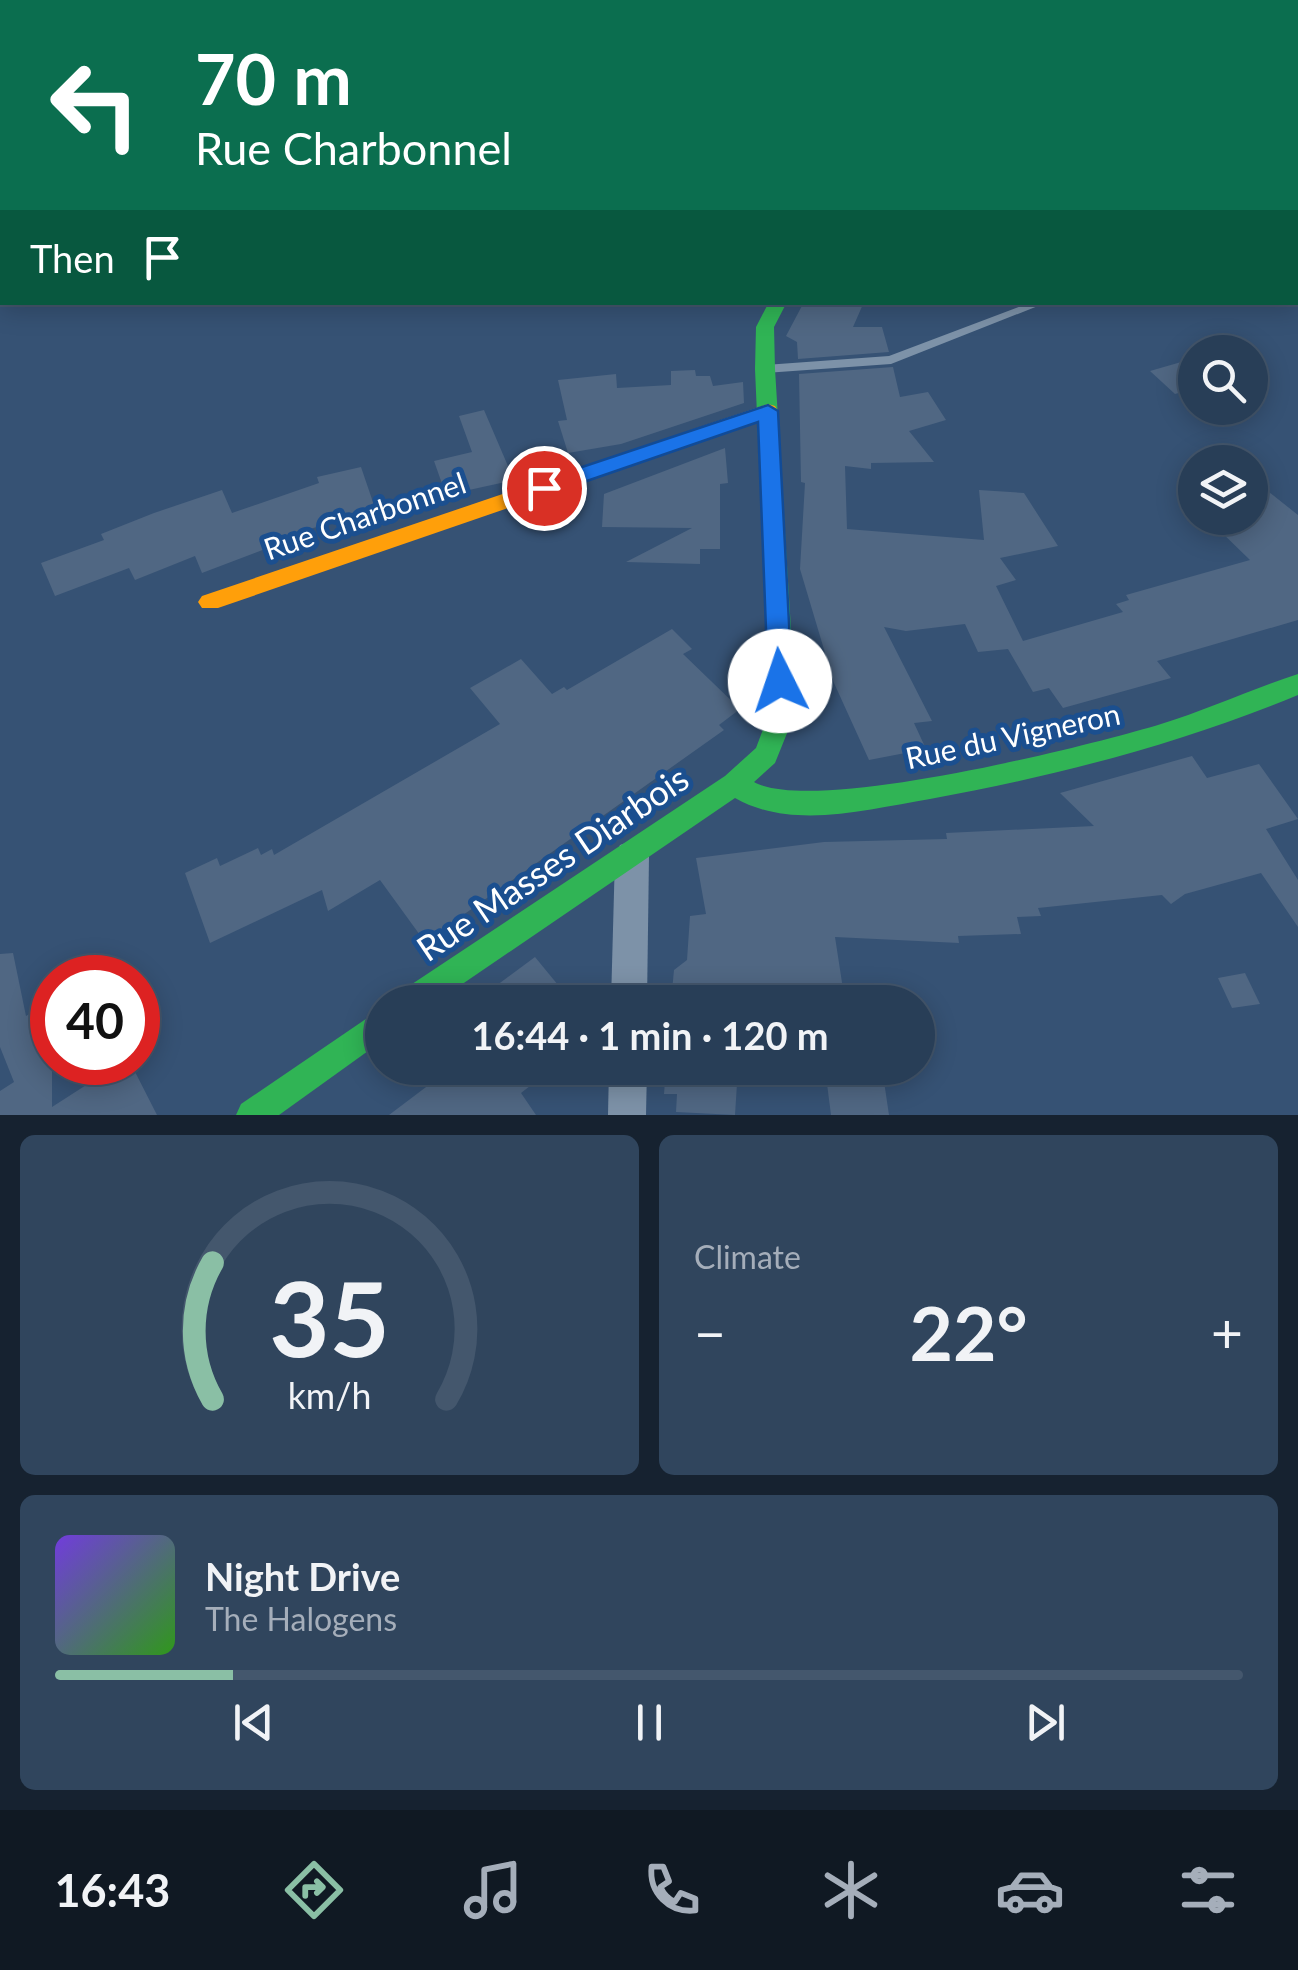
<!DOCTYPE html>
<html lang="en">
<head>
<meta charset="utf-8">
<style>
	:root { --surface:#283e57; --page:#30455d; --text:#f1f3f6; --muted:#a5aeba; --line:#44576d; --accent:#8abfa5 }
	body { margin:0; font-family:Lato,sans-serif; background:var(--page); color:var(--text); height:100vh; display:flex; flex-direction:column; font-size:38px; white-space:nowrap }
	* { box-sizing:border-box; margin:0 }
	p { font-size:32px; color:var(--muted) }
	.icon { flex:none; width:55px; height:55px; fill:none; stroke:currentColor; stroke-width:2; stroke-linecap:round; stroke-linejoin:round }
	.map { position:relative; height:1115px; overflow:hidden }
	.drawer { display:flex; flex-direction:column; gap:20px; padding:20px; background:#162230; flex:1 }
	.drawer>* { flex:none }
	.top-card { position:absolute; left:0px; top:0px; width:1300px; height:305px; box-shadow:0 5px 25px #0003,0 0 0 2px var(--line); background:#0b6e4f; color:#fff; overflow:hidden }
	.fabs { position:absolute; left:1178px; top:335px; display:grid; gap:20px }
	.fabs a { display:grid; place-items:center; width:90px; height:90px; border-radius:50%; background:var(--surface); box-shadow:0 5px 25px #0003,0 0 0 2px var(--line); font-size:50px }
	.speed { position:absolute; left:30px; top:955px; display:flex; gap:20px; font-size:50px; font-weight:700; text-align:center }
	.speed>* { display:grid; place-content:center; width:130px; height:130px; border-radius:50%; background:var(--surface); box-shadow:0 5px 25px #0003,0 0 0 2px var(--line); line-height:1 }
	.speed .limit { border:15px solid #d22; background:#fff; color:#111 }
	.pin { position:absolute; display:grid; place-items:center; width:85px; height:85px; color:#fff; margin:-42px; border:5px solid #fff; border-radius:50%; box-shadow:0 2px 10px #0007 }
	.me { position:absolute; width:110px; margin:-55px; rotate:356deg; stroke-linejoin:round; filter:drop-shadow(0 0 8px #0008) }
	.turn { display:flex; align-items:center; gap:35px; height:210px; padding:0 30px; font-size:45px }
	.turn .icon { width:130px; height:130px; stroke-width:2.5 }
	.turn b { display:block; font-size:70px; line-height:85px }
	.then { display:flex; align-items:center; height:95px; padding:0 30px; background:#0003; gap:20px; font-size:38px }
	.big { font-size:75px; font-weight:700; line-height:1.1 }
	.drawer .card { flex:1; display:flex; flex-direction:column; justify-content:center; gap:15px; min-width:0; padding:0 35px; border-radius:15px; background:var(--page) }
	.drawer .dial { align-items:center; gap:0 }
	.dial svg { height:260px; overflow:visible; fill:none; stroke:var(--line); stroke-width:7; stroke-linecap:round; text-anchor:middle }
	.dial text { fill:var(--text); stroke:none }
	.song { display:flex; align-items:center; gap:30px }
	.cover { width:120px; height:120px; border-radius:15px; background:linear-gradient(135deg,hsl(260 70% 55%),hsl(110 70% 35%)) }
	.played { height:10px; border-radius:5px; background:linear-gradient(90deg,var(--accent) 15%,var(--line) 15%) }
	.keys { display:flex; justify-content:space-around; direction:ltr }
	.heat { display:flex; justify-content:space-between; align-items:center; font-size:55px; direction:ltr }
	.drawer .tiles { flex:1; display:grid; gap:20px; grid-template-columns:1fr 1fr }
	.card:last-child { grid-column:span 2 }
	.trip { position:absolute; left:365px; top:985px; width:570px; height:100px; border-radius:50px; background:var(--surface); box-shadow:0 5px 25px #0003,0 0 0 2px var(--line); font-weight:700; line-height:100px; text-align:center }
	.dock { display:flex; height:160px; justify-content:space-around; align-items:center; background:#101923; color:var(--muted) }
	.dock .icon { width:70px; height:70px }
	.dock .on { color:var(--accent) }
	.dock b { font-size:45px; color:var(--text) }
	.map>svg:first-child { display:block }
	.building { fill:#506783 }
	.lines { fill:none; stroke-linecap:round; stroke-linejoin:round }
	.lane { fill:#7d92a8; fill-rule:evenodd }
	.street { fill:#7d92a8; fill-rule:evenodd }
	.fast { fill:#30b455; fill-rule:evenodd }
	.slow { fill:#ff9f0a; fill-rule:evenodd }
	.route { fill:#1a73e8; stroke:#114b97; stroke-width:2.5 }
	.labels { text-anchor:middle; stroke-width:10; stroke-linejoin:round; paint-order:stroke }
	.street-label { font-size:30px; fill:#fff; stroke:#1b4f8f }
	.near-street-label { font-size:35px; fill:#fff; stroke:#1b4f8f }
</style>
</head>
<body>
<div class="map">
<svg width="1298" height="1115" viewBox="0 0 1298 1115">
	<rect width="100%" height="100%" fill="#365274"/>
	<g class="building">
		<polygon points="804,302 864,302 853,327 882,327 889,352 798,359 797,342 786,336"/>
		<polygon points="1195,358 1195,388 1175,394 1150,371"/>
		<polygon points="893,367 900,397 928,392 946,420 909,431 934,462 871,463 871,469 845,466 847,529 984,540 979,490 1024,493 1058,546 1000,558 1016,580 996,586 1023,641 1123,612 1116,604 1129,600 1126,595 1250,560 1215,526 1237,518 1250,518 1250,477 1298,515 1298,620 1157,661 1171,678 1063,708 1049,688 1033,692 1008,649 978,652 965,624 906,631 884,627 932,721 914,723 926,749 869,760 834,683 800,569 805,483 801,482 799,374"/>
		<polygon points="695,370 696,376 710,376 713,386 743,382 744,403 621,444 568,453 558,421 567,420 558,380 616,374 617,388 671,385 671,371"/>
		<polygon points="484,410 514,480 446,495 434,461 472,452 459,416"/>
		<polygon points="725,448 728,483 720,484 720,549 700,549 700,564 626,562 692,528 602,527 604,494"/>
		<polygon points="361,467 376,511 291,534 294,538 202,573 195,556 135,580 129,568 55,596 41,563 104,540 101,534 154,513 222,490 232,513 319,483 317,477"/>
		<polygon points="672,629 692,649 683,654 740,709 719,725 724,730 425,942 380,880 328,911 322,890 210,943 185,873 217,858 220,866 258,848 261,855 272,849 274,855 500,724 470,688 521,659 552,694 564,687 567,690"/>
		<polygon points="1192,756 1207,778 1259,764 1298,819 1266,829 1298,880 1298,927 1261,873 1185,894 1171,904 1162,895 1038,908 1041,916 1017,917 1021,934 958,936 959,943 835,937 845,1002 671,1002 674,970 687,960 690,916 706,914 696,858 824,842 947,839 946,833 1094,826 1060,793"/>
		<polygon points="13,953 26,1016 52,1002 52,1107 122,1062 130,1062 157,1115 0,1115 0,1091 14,1082 0,1047 0,954"/>
		<polygon points="535,957 572,1002 474,1002"/>
		<polygon points="1245,973 1260,1004 1232,1008 1218,978"/>
		<polygon points="425,1068 553,1068 521,1093 536,1115 389,1115 434,1081"/>
		<polygon points="666,1068 738,1068 735,1115 676,1112 677,1094 664,1094"/>
		<polygon points="825,1068 882,1068 889,1115 831,1115"/>
	</g>
	<g class="lines">
		<polygon class="lane" points="1032,302 1048,302 891,364 765,373 759,369 765,365 889,356"/>
		<g class="street">
			<polygon points="327,0 345,0 346,2 329,2"/>
			<polygon points="632,841 644,845 649,856 647,1002 611,1002 615,856 620,845"/>
			<polygon points="609,1068 647,1068 646,1115 608,1115"/>
		</g>
		<g class="fast">
			<path d="M 769,302 L 787,302 L 774,327 L 775,369 L 796,711 L 775,763 L 754,782 C 814,815 1089,746 1161,724 C 1207,710 1252,689 1298,674 L 1298,695 C 1179,744 1056,776 930,799 C 868,809 793,831 735,798 L 436,1002 L 396,1002 L 400,992 L 725,776 L 756,748 L 770,711 L 755,369 L 756,327 Z"/>
			<polygon points="382,1008 382,1041 279,1115 236,1115 241,1104"/>
		</g>
		<g class="slow">
			<polygon points="913,0 927,0 927,2 914,2"/>
			<polygon points="768,404 775,406 778,411 775,416 218,608 202,608 198,602 202,596"/>
		</g>
	</g>
	<polygon class="route" points="768,405 778,411 792,681 789,688 771,688 768,681 758,422 552,493 544,495 534,488 537,482"/>
	<g class="labels">
		<g class="street-label">
			<text transform="translate(365 517) rotate(-19)" y="10">Rue Charbonnel</text>
			<text transform="translate(1013 737) rotate(-12)" y="10">Rue du Vigneron</text>
		</g>
		<g class="near-street-label">
			<text transform="translate(553 864) rotate(-34)" y="12">Rue Masses Diarbois</text>
		</g>
	</g>
</svg>
<div class="fabs">
<a><svg class="icon" aria-label="search" viewBox="0 0 24 24"><circle cx="10" cy="10" r="6"/><path d="M15 15l6 6"/></svg></a>
<a><svg class="icon" aria-label="layers" viewBox="0 0 24 24"><path d="M12 4l9 5-9 5-9-5zM3 14l9 5 9-5"/></svg></a>
</div>
<div class="speed"><div class="limit">40</div></div>
<div class="pin" style="left:544px;top:488px;background:#d93025"><svg class="icon" aria-label="arrive" viewBox="0 0 24 24"><path d="M6 21V4h12l-3 4 3 4H6"/></svg></div>
<svg class="me" style="left:780px;top:681px" viewBox="-20 -20 40 40"><circle r="19" fill="#fff"/><path d="M0-13L10 11 0 6-10 11z" fill="#1a73e8"/></svg>
<div class="trip">16:44 · 1 min · 120 m</div>
<div class="top-card">
<div class="turn"><svg class="icon" aria-label="left" viewBox="0 0 24 24"><path d="M17 20v-9H6M10 6l-5 5 5 5"/></svg><div><b>70 m</b>Rue Charbonnel</div></div>
<div class="then">Then<svg class="icon" aria-label="arrive" viewBox="0 0 24 24"><path d="M6 21V4h12l-3 4 3 4H6"/></svg></div>
</div>
</div>
<section class="drawer">
<div class="tiles">
<div class="card dial"><svg viewBox="0 0 100 80">
<path d="M14 69A42 42 0 1 1 86 69"/>
<path d="M14 69A42 42 0 0 1 14 27" stroke="#8abfa5"/>
<text x="50" y="56" font-size="32" font-weight="700">35</text>
<text x="50" y="72" font-size="11">km/h</text>
</svg></div>
<div class="card"><p>Climate</p>
<div class="heat"><a>−</a><b class="big">22°</b><a>+</a></div>
</div>
<div class="card">
<div class="song"><i class="cover"></i><div><b>Night Drive</b><p>The Halogens</p></div></div>
<div class="played"></div>
<div class="keys"><svg class="icon" aria-label="previous" viewBox="0 0 24 24"><path d="M18 5L8 12l10 7zM5 5v14"/></svg><svg class="icon" aria-label="pause" viewBox="0 0 24 24"><path d="M8 5v14M16 5v14"/></svg><svg class="icon" aria-label="next" viewBox="0 0 24 24"><path d="M6 5l10 7-10 7zM19 5v14"/></svg></div>
</div>
</div>
</section>
<nav class="dock">
<b>16:43</b>
<svg class="icon on" aria-label="directions" viewBox="0 0 24 24"><path d="M12 3l9 9-9 9-9-9zM9 14v-3h6M13 9l2 2-2 2"/></svg>
<svg class="icon" aria-label="music" viewBox="0 0 24 24"><path d="M9 18V5l10-2v13"/><circle cx="6" cy="18" r="3"/><circle cx="16" cy="16" r="3"/></svg>
<svg class="icon" aria-label="phone" viewBox="0 0 24 24"><path d="M5 4h4l2 5-3 2q2 4 5 5l2-3 5 2v4C11 20 4 13 5 4z"/></svg>
<svg class="icon" aria-label="climate" viewBox="0 0 24 24"><path d="M12 3v18M4 7l16 10M4 17L20 7"/></svg>
<svg class="icon" aria-label="car" viewBox="0 0 24 24"><path d="M5 17H2v-5l4-1 3-4h7l3 4 3 1v5h-3M9 17h6M6 11h13"/><circle cx="7" cy="17" r="2"/><circle cx="17" cy="17" r="2"/></svg>
<svg class="icon" aria-label="filters" viewBox="0 0 24 24"><path d="M4 7h16M4 17h16"/><circle cx="9" cy="7" r="2"/><circle cx="15" cy="17" r="2"/></svg>
</nav>
</body>
</html>
